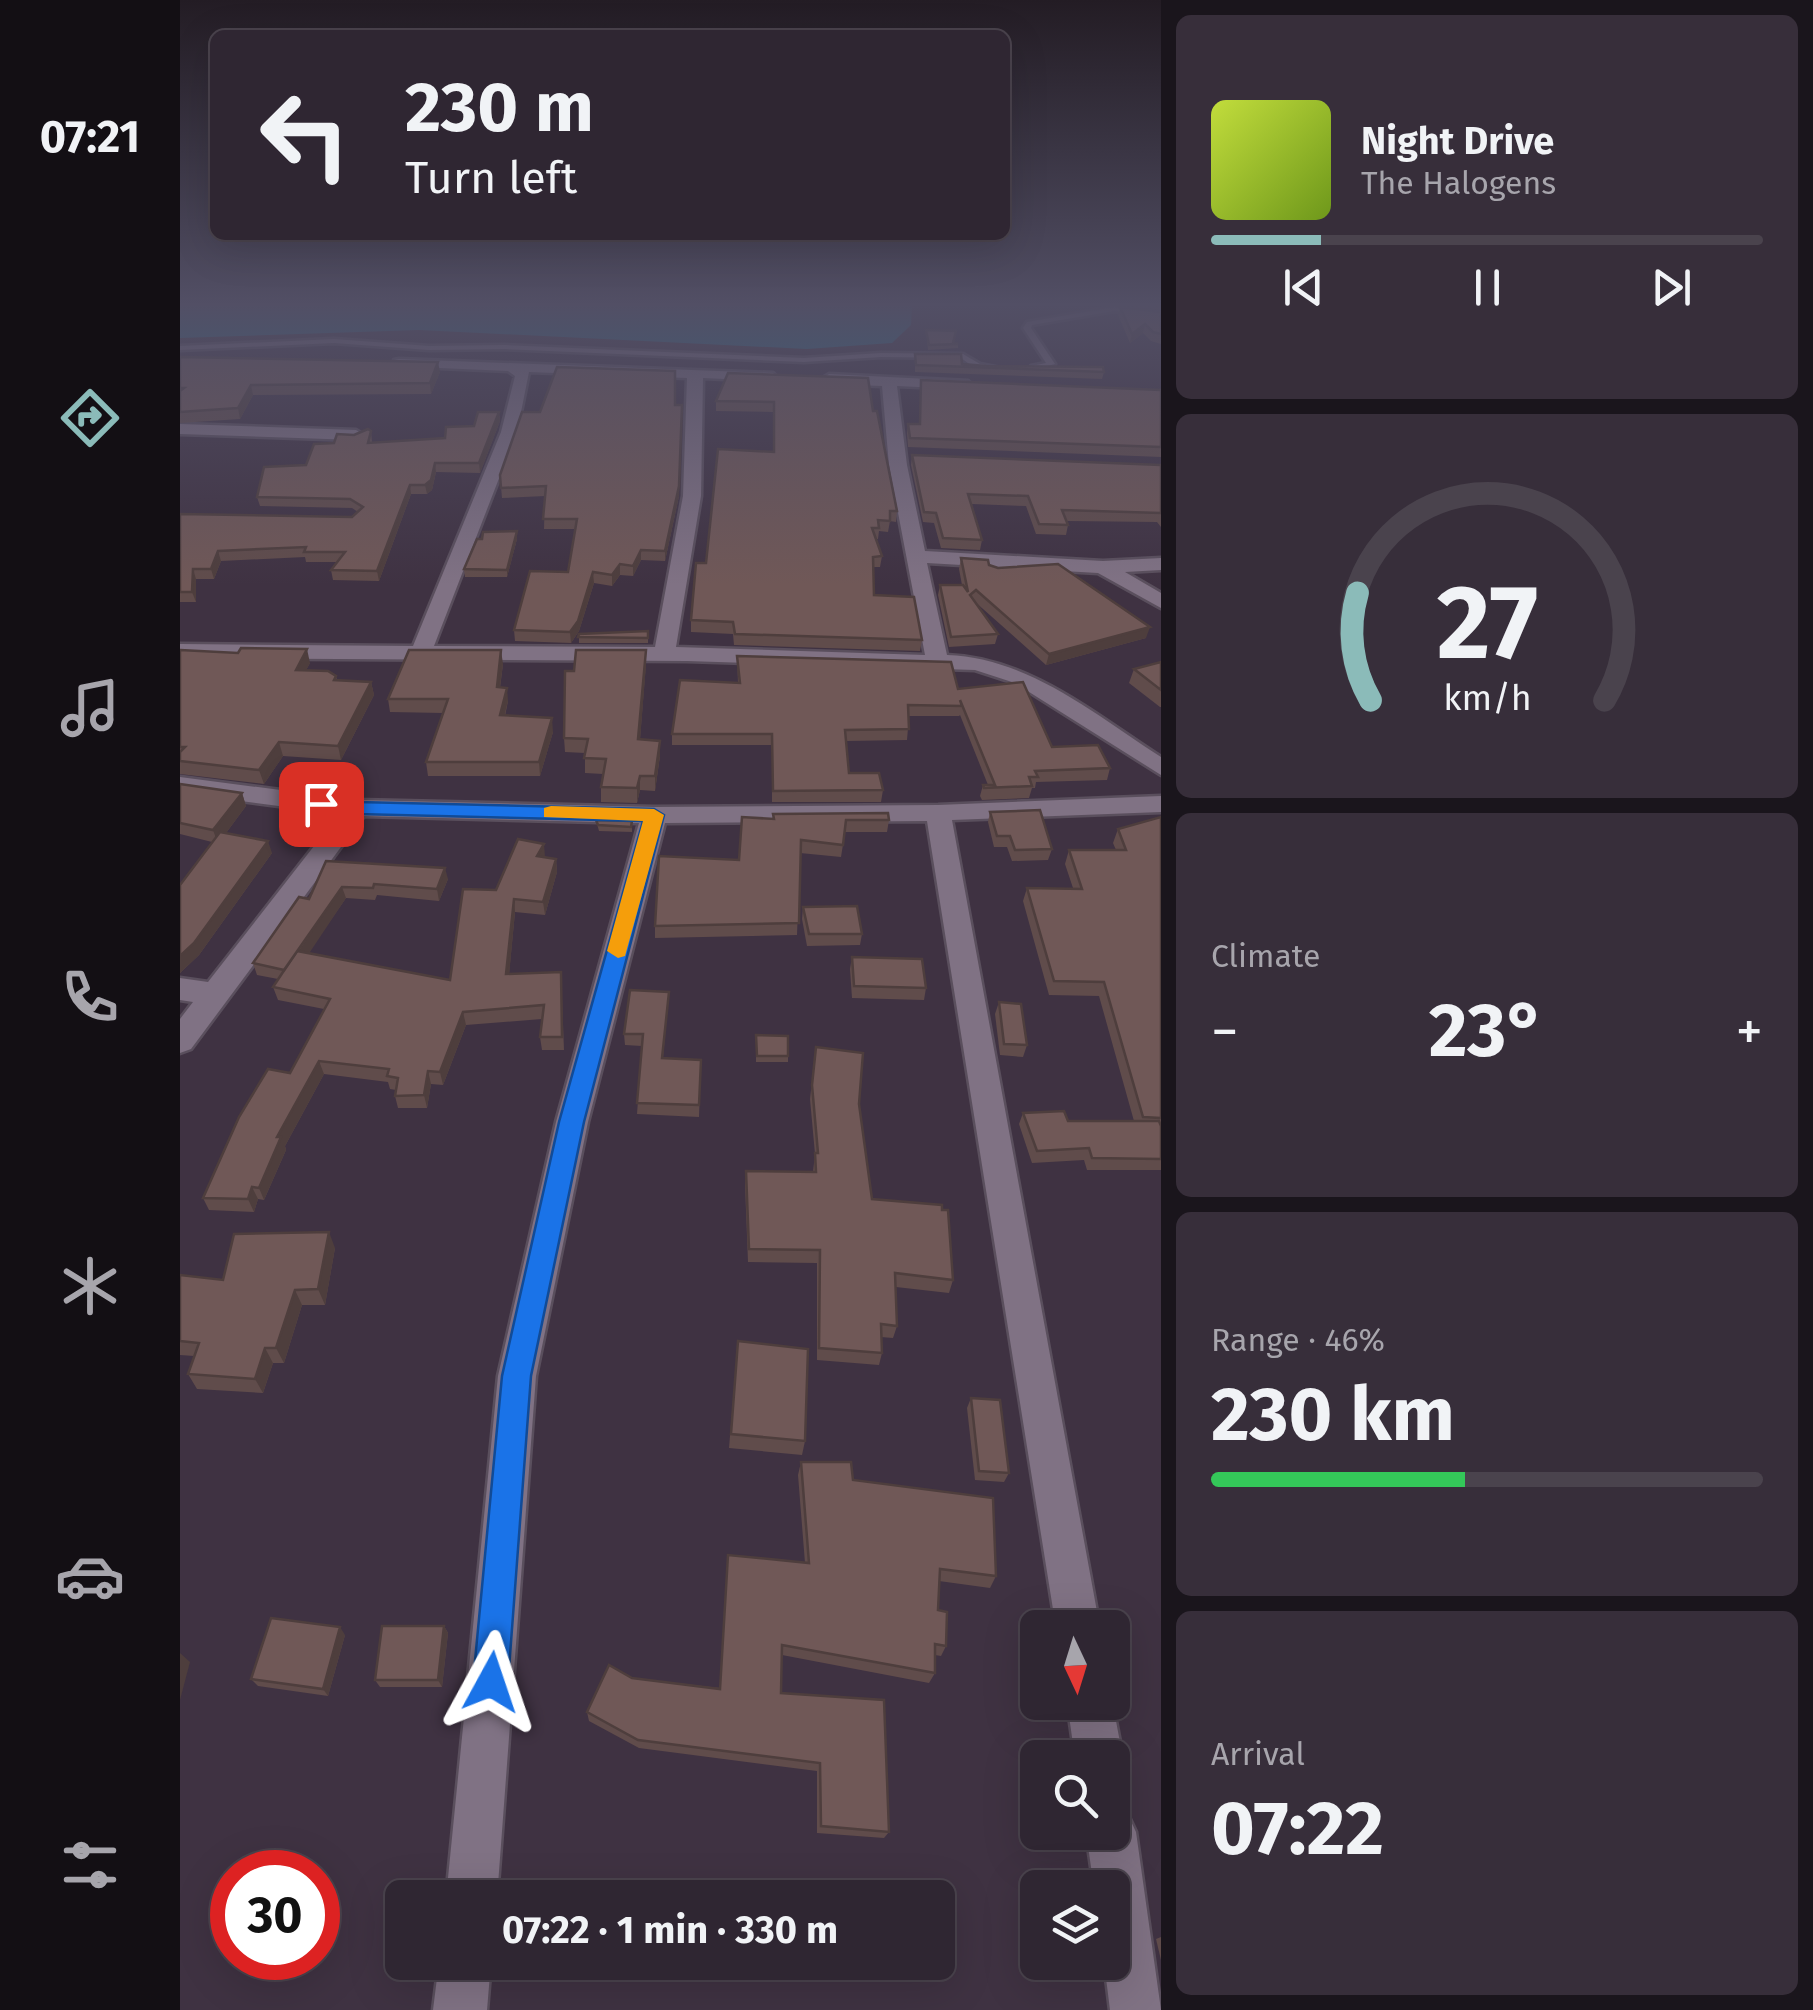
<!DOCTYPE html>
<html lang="en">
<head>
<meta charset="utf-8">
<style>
	:root { --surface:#2f2632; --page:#372e3a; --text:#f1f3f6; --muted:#a7a5ac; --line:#4a434d; --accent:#8bbbb9 }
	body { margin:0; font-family:"Fira Sans",sans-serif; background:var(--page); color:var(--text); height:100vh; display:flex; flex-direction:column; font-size:38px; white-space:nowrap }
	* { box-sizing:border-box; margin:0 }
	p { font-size:32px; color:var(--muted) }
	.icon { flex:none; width:55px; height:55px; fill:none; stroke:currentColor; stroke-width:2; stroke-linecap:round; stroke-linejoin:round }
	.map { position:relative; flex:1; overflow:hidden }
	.drawer { display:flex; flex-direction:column; gap:15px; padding:15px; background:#1a151c; width:652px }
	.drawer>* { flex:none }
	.banner { position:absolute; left:30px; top:30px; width:800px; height:210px; border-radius:15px; box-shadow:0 10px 40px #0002,0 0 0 2px var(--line); background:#2f2632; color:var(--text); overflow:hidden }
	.needle { width:65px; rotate:176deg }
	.buttons { position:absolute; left:840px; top:1610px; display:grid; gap:20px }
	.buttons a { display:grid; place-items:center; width:110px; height:110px; border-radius:15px; background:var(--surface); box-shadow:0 10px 40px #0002,0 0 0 2px var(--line); font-size:50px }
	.speed { position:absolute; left:30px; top:1850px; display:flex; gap:20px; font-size:50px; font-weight:700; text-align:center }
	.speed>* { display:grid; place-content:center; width:130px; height:130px; border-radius:50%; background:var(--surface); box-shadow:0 10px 40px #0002,0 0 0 2px var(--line); line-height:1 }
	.speed .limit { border:15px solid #d22; background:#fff; color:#111 }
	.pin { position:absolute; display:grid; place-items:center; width:85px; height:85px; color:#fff; margin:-42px; border-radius:20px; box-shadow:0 5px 15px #0006 }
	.me { position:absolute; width:110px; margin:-55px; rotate:5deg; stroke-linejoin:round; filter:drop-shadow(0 0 8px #0008) }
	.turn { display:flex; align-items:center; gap:35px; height:210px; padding:0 30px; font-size:45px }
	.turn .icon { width:130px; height:130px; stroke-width:2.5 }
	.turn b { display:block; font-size:70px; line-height:85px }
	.big { font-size:75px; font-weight:700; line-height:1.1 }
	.drawer .tile { flex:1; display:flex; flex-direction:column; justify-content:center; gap:15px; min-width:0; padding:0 35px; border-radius:15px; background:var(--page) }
	.drawer .dial { align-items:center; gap:0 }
	.dial svg { height:260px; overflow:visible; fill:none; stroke:var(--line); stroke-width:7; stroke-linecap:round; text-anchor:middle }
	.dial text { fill:var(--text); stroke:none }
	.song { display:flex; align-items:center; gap:30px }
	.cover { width:120px; height:120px; border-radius:15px; background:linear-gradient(135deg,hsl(70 70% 55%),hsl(80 70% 35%)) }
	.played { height:10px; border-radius:5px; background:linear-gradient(90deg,var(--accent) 20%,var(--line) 20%) }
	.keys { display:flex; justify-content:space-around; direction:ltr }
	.heat { display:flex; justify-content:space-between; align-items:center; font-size:55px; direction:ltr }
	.charge { height:15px; border-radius:8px; background:linear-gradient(90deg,#34c759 46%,var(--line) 0) }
	.trip { position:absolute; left:205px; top:1880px; width:570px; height:100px; border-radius:15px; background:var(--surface); box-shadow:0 10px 40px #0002,0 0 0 2px var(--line); font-weight:700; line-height:100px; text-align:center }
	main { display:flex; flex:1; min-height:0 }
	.menu { display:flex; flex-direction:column; width:180px; justify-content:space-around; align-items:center; background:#130f14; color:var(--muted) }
	.menu .icon { width:70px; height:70px }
	.menu .selected { color:var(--accent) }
	.menu b { font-size:45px; color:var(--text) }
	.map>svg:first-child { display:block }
	.water { fill:#24708c }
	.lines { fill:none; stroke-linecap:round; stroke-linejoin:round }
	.service-casing { stroke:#5a4f5d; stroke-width:5 }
	.minor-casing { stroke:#5a4f5d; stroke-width:5 }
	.service { fill:#807284; fill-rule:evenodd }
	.minor { fill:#807284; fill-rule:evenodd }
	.wall { fill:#604c4b }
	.shaded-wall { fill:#4e3e3d }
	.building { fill:#705857; stroke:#4e3e3d; stroke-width:2.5 }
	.route { fill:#1a73e8; stroke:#114b97; stroke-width:2.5 }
	.slow { fill:#f59e0b }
</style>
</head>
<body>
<main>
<nav class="menu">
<b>07:21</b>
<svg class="icon selected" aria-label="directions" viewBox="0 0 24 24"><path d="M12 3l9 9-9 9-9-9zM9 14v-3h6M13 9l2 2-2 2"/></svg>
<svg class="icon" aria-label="music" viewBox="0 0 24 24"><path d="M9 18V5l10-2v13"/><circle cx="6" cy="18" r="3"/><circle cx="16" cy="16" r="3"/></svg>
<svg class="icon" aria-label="phone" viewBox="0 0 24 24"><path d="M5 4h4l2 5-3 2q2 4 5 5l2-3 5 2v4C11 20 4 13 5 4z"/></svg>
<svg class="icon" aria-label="climate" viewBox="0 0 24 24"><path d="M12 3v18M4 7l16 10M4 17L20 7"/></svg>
<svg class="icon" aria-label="car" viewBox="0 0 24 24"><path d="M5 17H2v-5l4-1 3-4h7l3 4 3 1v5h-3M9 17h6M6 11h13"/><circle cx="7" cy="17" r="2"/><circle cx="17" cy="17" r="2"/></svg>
<svg class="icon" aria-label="filters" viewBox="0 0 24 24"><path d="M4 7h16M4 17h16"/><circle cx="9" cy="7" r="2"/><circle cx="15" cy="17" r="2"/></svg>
</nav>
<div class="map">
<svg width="981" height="2010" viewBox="0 0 981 2010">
	<rect width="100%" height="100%" fill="#3f3242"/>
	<polygon class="water" points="0,304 732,304 731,325 712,343 627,349 239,330 0,338"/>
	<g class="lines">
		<g class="service-casing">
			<g id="service">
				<polygon points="934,307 981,313 981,317 934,311 852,325 851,328 875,364 851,370 851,366 866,363 843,328 847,322"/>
				<polygon points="154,339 249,346 325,345 624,358 701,353 783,354 800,364 820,368 816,370 795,368 781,358 701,357 624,362 325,349 249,350 154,343 0,350 0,346"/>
			</g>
		</g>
		<g class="minor-casing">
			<g id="minor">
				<path d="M 219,359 L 593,373 L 596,376 L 588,381 L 523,378 L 521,496 L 496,647 L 745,655 L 709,465 L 702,386 L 649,384 L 641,379 L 649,374 L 788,381 L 791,384 L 783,389 L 717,386 L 727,465 L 745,551 L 923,561 L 981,558 L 981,570 L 945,572 L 981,593 L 981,608 L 918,573 L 747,563 L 767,655 C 849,658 914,714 981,757 L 981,775 L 835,683 L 795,670 L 507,661 L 0,658 L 0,644 L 233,646 L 321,432 L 335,376 L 328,371 L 214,366 L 214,360 ZM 349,372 L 507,378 L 503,496 L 475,647 L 254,646 L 337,432 Z"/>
				<polygon points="0,424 176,430 184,435 176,440 0,434"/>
				<polygon points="0,777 177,800 474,807 758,805 981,796 981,812 772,820 920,1628 876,1628 747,821 485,823 408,1122 356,1376 317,1898 266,1898 318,1376 376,1122 459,823 184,816 11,1049 0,1053 0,1019 13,1002 0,1000 0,978 28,982 159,814 0,793"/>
				<polygon points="932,1700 943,1758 932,1776 932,1758 895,1758 887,1702"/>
				<polygon points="932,1808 948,1815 956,1832 981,2010 930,2010 924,1962 932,1962 932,1888 914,1888 906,1832 932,1832"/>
				<polygon points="259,1962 311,1962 307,2010 253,2010"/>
			</g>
		</g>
		<use href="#service" class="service"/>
		<use href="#minor" class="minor"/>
	</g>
	<g class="wall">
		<polygon points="934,304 981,304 981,310"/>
		<polygon points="940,307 981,312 981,344 971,341 963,333 950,343 938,315"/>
		<polygon points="746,330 773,343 778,344 778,348 748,350"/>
		<polygon points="735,354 782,364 806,366 924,372 922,379 735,372"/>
		<polygon points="0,357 260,372 251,394 73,395 60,419 0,423"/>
		<polygon points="548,373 693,411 717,511 716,522 710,521 708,532 699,531 698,539 696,539 702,556 700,567 693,567 694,595 742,640 740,651 554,645 553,634 511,632 511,620 526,563 593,451 593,412 536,411 536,401"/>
		<polygon points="741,380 981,390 981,457 728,447 727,433 728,424 739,424"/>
		<polygon points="495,405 499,496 485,561 461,560 453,576 440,575 432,586 414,583 399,631 391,643 335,641 334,630 388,572 396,529 364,529 365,496 322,498 320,475"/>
		<polygon points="319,412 320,421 300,473 256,472 252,490 247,494 231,494 199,581 153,580 151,570 157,562 126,562 125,557 41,561 34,579 16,579 16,602 0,602 0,514 172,517 178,512 172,508 80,506 77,497 126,465 154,443 174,435 191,431 192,442 265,438 294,426"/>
		<polygon points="732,455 981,465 981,527 977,522 887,521 888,525 886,535 856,534 846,506 792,504 802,540 800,550 761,548 754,523 743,522 731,465"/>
		<polygon points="337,531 337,539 327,577 285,577 284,569 302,539"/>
		<polygon points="781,558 809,565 966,638 866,665 794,601 818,634 815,644 769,647 758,595 760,585 782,585 779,569"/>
		<polygon points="468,631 468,643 399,643 399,634"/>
		<polygon points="0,650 130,663 126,670 156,676 157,680 191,682 194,695 161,760 103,756 84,784 0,774"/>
		<polygon points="557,656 778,689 872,747 930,768 927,780 856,782 855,788 852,788 849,798 802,800 800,796 803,785 808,785 780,715 779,716 729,716 727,740 666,741 669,773 703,790 701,802 592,802 592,745 492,745 492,734 558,683"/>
		<polygon points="981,662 981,707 980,707 949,683 954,669"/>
		<polygon points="323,664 320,688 328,701 325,716 373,732 360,776 248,776 246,762 263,713 210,712 208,699"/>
		<polygon points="466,664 460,739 480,741 480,756 475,791 460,790 457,803 421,802 421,787 423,774 405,773 405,753 385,752 384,738"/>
		<polygon points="0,784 62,793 66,806 46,833 92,853 19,955 0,973 0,885 32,842 0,834"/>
		<polygon points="810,812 872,849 868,860 832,861 827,847 814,847 808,822"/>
		<polygon points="981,817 981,1170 907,1170 904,1160 852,1163 839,1124 843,1113 888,1121 954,1121 919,996 869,995 843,901 847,888 893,888 885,864 889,850 936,850 933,843 938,829"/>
		<polygon points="593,819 709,820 707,832 665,832 661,857 620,853 617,935 475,938 475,926 559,860"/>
		<polygon points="416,820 452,821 452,832 419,831"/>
		<polygon points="365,858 376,859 377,872 365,915 335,912 329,974 381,972 384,1050 362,1050 360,1037 362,1019 286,1025 263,1085 251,1084 247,1108 218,1108 215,1096 216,1090 210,1089 208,1082 144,1074 105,1146 106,1150 84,1200 78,1199 74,1212 29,1210 23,1198 110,1073 144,1009 98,1000 93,987 98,979 77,975 73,963 129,899 146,861 268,879 259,901 197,895 195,900 166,898 128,953 270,980 316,890"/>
		<polygon points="623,907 682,934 680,945 627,946 622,919"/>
		<polygon points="672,957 746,988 744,1000 672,998 670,969"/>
		<polygon points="489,992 483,1058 521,1060 519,1117 457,1114 462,1046 445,1045 444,1034"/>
		<polygon points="819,1002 847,1045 843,1057 820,1055 815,1014"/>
		<polygon points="576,1035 608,1056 608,1062 576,1062"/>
		<polygon points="636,1047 679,1104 692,1199 773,1280 769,1293 716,1287 717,1326 713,1338 701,1337 702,1353 699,1365 637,1360 637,1263 568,1262 565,1185 566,1171 633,1172 635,1154 630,1099"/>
		<polygon points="155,1248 145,1305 122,1305 104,1363 93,1363 83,1393 17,1389 8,1374 14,1356 0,1355 0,1275 43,1280"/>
		<polygon points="558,1341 625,1441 622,1455 549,1448"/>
		<polygon points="791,1398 829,1473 824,1482 795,1480 787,1408"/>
		<polygon points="621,1462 673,1480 816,1576 810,1588 759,1581 758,1610 766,1646 761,1656 755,1655 755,1673 749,1683 602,1655 601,1693 709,1832 704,1838 637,1833 637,1771 459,1748 409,1721 407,1712 452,1678 540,1688 625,1563 618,1475"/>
		<polygon points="264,1626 268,1633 262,1687 200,1687 195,1680"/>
		<polygon points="165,1635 148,1696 78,1686 71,1679"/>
		<polygon points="981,1937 981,1960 976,1939"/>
		<polygon points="463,1962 605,1962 605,1971 602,1975"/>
	</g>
	<g class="shaded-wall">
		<polygon points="965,324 963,333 950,343 952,334"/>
		<polygon points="258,362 260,372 251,394 250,383"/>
		<polygon points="71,385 73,395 60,419 58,408"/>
		<polygon points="502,405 499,496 485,561 485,551"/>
		<polygon points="319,412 320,421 300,473 299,463"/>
		<polygon points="255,463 256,472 252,490 247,494 245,485"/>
		<polygon points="230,485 231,494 199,581 197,571"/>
		<polygon points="337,531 337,539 327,577 327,570"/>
		<polygon points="461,550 461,560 453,576 453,566"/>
		<polygon points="38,551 41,561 34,579 31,569"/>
		<polygon points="440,564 440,575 432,586 432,575"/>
		<polygon points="13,569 16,579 16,602 12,592"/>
		<polygon points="413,572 414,583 399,631 391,643 390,632"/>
		<polygon points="970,627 966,638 866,665 869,654"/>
		<polygon points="127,649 130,663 119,684 116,670"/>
		<polygon points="321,650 323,664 318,701 317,687"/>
		<polygon points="466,650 466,664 459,753 458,739"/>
		<polygon points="191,682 194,695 161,760 158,746"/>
		<polygon points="327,688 328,701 321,729 320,715"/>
		<polygon points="372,718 373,732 360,776 359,762"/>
		<polygon points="480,741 480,756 475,791 475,776"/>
		<polygon points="99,742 103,756 84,784 79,770"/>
		<polygon points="460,776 460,790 457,803 457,788"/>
		<polygon points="62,793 66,806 38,844 33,830"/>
		<polygon points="88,841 92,853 19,955 0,973 0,956"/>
		<polygon points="364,844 365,857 357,856"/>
		<polygon points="376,859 377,872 365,915 363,902"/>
		<polygon points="265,868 268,879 259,901 257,889"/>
		<polygon points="162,887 166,898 110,982 106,970"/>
		<polygon points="334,899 335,912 328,987 326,974"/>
		<polygon points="283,1012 286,1025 263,1085 260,1072"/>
		<polygon points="139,1061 144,1074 105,1146 106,1150 84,1200 79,1188 97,1137"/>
		<polygon points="248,1071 251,1084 247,1108 244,1095"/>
		<polygon points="72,1187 78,1199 74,1212 68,1199"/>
		<polygon points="149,1232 155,1248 145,1305 138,1289"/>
		<polygon points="115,1290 122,1305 104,1363 96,1348"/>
		<polygon points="85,1348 93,1363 83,1393 75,1379"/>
		<polygon points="264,1626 268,1633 262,1687 258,1680"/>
		<polygon points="160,1627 165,1635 148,1696 143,1689"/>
		<polygon points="0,1653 10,1662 0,1700"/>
	</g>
	<g class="building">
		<polygon points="940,307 981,312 981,334 973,332 965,324 952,334"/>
		<polygon points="746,330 776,331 773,343 778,344 749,345"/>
		<polygon points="735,354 781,354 782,364 806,366 923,367 924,372 736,365"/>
		<polygon points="0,357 258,362 250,383 71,385 58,408 0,412 0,391 4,388 0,388"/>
		<polygon points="377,367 495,371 495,405 502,405 499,486 485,551 461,550 453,566 440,564 432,575 413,572 398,621 390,632 334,630 350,571 388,572 397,519 363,519 366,486 321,488 320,475 342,412 360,412"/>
		<polygon points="548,373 688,378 693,411 697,411 717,511 710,511 710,521 698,520 699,528 692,528 702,556 693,557 694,595 734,597 742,640 555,634 553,622 511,620 516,563 526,563 538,449 594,452 594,402 536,401"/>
		<polygon points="741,380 981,390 981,447 730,438 728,424 740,424"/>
		<polygon points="298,412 319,412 299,463 255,463 251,480 245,485 230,485 197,571 151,570 165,552 124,552 126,547 38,551 31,569 13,569 12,592 0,592 0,514 172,517 183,507 170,499 77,497 84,467 126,465 134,444 154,443 157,434 174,435 188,429 191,431 188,443 265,438 266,427 294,426"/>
		<polygon points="732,455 981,465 981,513 882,510 888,525 859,524 848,496 788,494 802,540 763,538 756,513 744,512"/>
		<polygon points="337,531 327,570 284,569 297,539 302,539 303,532"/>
		<polygon points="781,558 808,560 809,565 818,568 878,564 970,627 869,654 796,590 790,595 818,634 771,637 760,585 783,585 788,592"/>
		<polygon points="468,631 468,638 398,637 399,634"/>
		<polygon points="61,648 127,649 116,670 148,671 156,676 154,680 191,682 158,746 99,742 79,770 0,761 0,752 5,747 0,747 0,650 58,653"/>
		<polygon points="229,650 321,650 317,687 327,688 320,715 372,718 359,762 246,762 268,699 208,699"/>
		<polygon points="396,650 466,650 458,739 480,741 475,776 460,776 457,788 421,787 426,759 404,758 408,739 384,738 385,671 394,671"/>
		<polygon points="557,656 771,662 778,689 843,682 872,747 918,745 930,768 855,771 858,777 849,777 852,786 804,788 803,785 815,785 780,700 782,706 728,705 729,729 665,730 669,773 699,773 703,790 593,791 592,734 492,734 500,680 560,683"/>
		<polygon points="981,662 981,690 954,669"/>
		<polygon points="0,784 62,793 33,830 0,823"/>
		<polygon points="860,810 872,849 835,850 830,836 817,836 810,812"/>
		<polygon points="708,813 709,820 666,820 663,845 621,840 619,923 475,926 479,856 559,860 562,817 594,819 593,814"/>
		<polygon points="981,817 981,1118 963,1117 924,982 874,981 847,888 902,889 889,850 946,850 938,829"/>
		<polygon points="416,820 452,821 451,827 418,825"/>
		<polygon points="40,832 88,841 14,943 0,956 0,885"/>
		<polygon points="338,839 364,844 357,856 376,859 363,902 334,899 326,974 381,972 382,1037 360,1037 364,1005 283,1012 260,1072 248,1071 244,1095 215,1096 218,1078 207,1076 209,1069 139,1061 97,1137 101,1137 79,1188 72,1187 68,1199 23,1198 59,1117 88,1069 110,1073 150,999 93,987 117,951 270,980 283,889 316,890"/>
		<polygon points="146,861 265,868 257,889 194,884 193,888 162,887 104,970 73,963 119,897 129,899"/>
		<polygon points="677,906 682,934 629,934 623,907"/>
		<polygon points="672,957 742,959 746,988 674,986"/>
		<polygon points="450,990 489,992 482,1058 521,1060 519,1105 457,1103 463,1034 444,1034"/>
		<polygon points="819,1002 841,1004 847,1045 824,1044"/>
		<polygon points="576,1035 608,1036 608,1056 577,1056"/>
		<polygon points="636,1047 683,1053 679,1104 692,1199 762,1205 762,1210 768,1210 773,1280 715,1273 717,1326 701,1324 702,1353 639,1348 640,1250 569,1249 566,1171 636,1172 635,1153 638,1153 632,1085"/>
		<polygon points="884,1111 888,1121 979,1121 981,1126 981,1159 912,1158 909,1148 857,1151 843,1113"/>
		<polygon points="149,1232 138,1289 115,1290 96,1348 85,1348 75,1379 8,1374 19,1343 0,1341 0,1275 43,1280 54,1234"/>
		<polygon points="558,1341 628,1349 625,1441 551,1434"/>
		<polygon points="791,1398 820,1400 829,1473 799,1471"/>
		<polygon points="621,1462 671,1462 673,1480 813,1498 816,1576 760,1569 758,1610 767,1612 766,1646 755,1644 755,1673 602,1645 601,1693 704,1700 709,1832 641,1826 640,1763 458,1740 407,1712 429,1665 452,1678 540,1689 548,1555 629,1563"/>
		<polygon points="91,1618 160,1627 143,1689 71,1679"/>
		<polygon points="202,1626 264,1626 258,1680 195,1680"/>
		<polygon points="448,1890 535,1898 447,1898"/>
		<polygon points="508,1962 605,1962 605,1971"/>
	</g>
	<linearGradient id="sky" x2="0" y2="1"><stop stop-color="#231c24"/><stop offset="0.52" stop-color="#524f65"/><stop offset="1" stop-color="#524f65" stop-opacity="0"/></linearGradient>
	<rect width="981" height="585" fill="url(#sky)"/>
	<polygon class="route" points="141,798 177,802 474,809 484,815 404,1122 351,1376 328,1682 323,1694 311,1699 298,1694 293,1682 322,1376 379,1122 463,821 177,814 134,808 132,804"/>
	<polygon class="slow" points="371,806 474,809 484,815 445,956 438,958 427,951 463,821 364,817 364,808"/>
</svg>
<div class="buttons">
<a><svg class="needle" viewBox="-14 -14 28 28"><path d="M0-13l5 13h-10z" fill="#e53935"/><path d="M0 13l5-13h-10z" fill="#a7a5ac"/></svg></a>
<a><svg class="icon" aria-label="search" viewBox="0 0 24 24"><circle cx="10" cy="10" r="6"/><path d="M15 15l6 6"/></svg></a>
<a><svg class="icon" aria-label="layers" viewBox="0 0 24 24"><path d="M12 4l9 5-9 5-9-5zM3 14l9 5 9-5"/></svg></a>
</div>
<div class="speed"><div class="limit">30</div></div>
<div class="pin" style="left:141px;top:804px;background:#d93025"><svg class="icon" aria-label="arrive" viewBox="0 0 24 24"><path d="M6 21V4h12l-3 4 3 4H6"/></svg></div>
<svg class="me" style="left:311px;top:1682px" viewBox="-20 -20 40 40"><path d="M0-17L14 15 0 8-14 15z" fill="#1a73e8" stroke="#fff" stroke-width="4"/></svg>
<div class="trip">07:22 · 1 min · 330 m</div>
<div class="banner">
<div class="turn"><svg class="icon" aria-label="left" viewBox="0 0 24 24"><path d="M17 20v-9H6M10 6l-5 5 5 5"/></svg><div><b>230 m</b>Turn left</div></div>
</div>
</div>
<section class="drawer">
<div class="tile">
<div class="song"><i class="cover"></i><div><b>Night Drive</b><p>The Halogens</p></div></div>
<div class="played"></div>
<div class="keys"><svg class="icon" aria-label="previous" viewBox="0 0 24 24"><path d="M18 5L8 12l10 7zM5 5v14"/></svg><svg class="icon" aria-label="pause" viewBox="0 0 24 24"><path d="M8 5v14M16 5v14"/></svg><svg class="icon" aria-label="next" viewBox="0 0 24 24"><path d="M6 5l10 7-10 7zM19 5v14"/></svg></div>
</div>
<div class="tile dial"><svg viewBox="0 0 100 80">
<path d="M14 69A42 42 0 1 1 86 69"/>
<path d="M14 69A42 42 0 0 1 10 36" stroke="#8bbbb9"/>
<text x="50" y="56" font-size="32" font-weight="700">27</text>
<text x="50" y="72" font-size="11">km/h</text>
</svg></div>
<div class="tile"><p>Climate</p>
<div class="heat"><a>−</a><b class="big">23°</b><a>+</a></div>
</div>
<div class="tile"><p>Range · 46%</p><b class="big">230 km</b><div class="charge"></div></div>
<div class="tile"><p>Arrival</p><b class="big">07:22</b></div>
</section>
</main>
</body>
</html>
